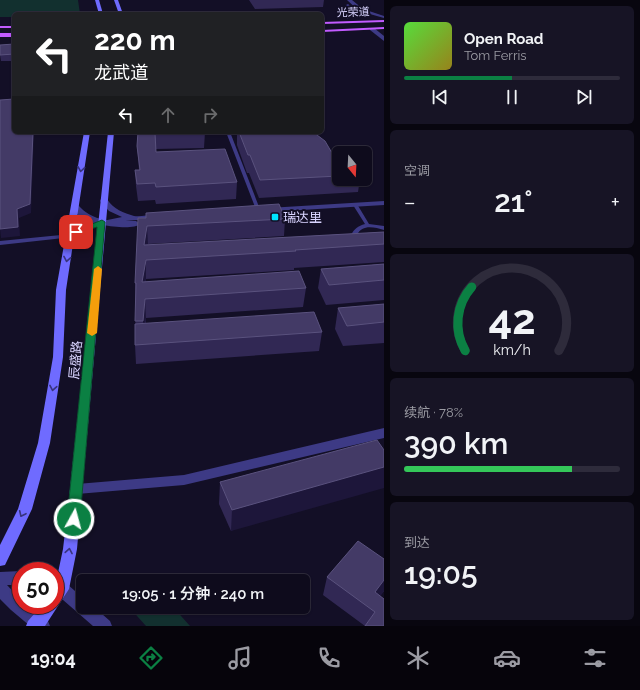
<!DOCTYPE html>
<html lang="zh">
<head>
<meta charset="utf-8">
<style>
	:root { --surface:#0e0b1c; --page:#171425; --text:#f1f3f6; --muted:#9b9ba3; --line:#2e2b3b; --accent:#0b8043 }
	body { margin:0; font-family:Raleway,"Noto Sans SC",sans-serif; background:var(--page); color:var(--text); height:100vh; display:flex; flex-direction:column; font-size:15px; white-space:nowrap }
	* { box-sizing:border-box; margin:0 }
	p { font-size:13px; color:var(--muted) }
	.icon { flex:none; width:22px; height:22px; fill:none; stroke:currentColor; stroke-width:2; stroke-linecap:round; stroke-linejoin:round }
	.map { position:relative; flex:1; overflow:hidden }
	.panel { display:flex; flex-direction:column; gap:6px; padding:6px; background:#08060f; width:256px }
	.panel>* { flex:none }
	.banner { position:absolute; left:12px; top:12px; width:312px; height:122px; border-radius:6px; box-shadow:0 1px 3px #0004,0 0 0 1px var(--line); background:#202124; color:#fff; overflow:hidden }
	.needle { width:26px; rotate:162deg }
	.tools { position:absolute; left:332px; top:146px; display:grid; gap:8px }
	.tools a { display:grid; place-items:center; width:40px; height:40px; border-radius:6px; background:var(--surface); box-shadow:0 1px 3px #0004,0 0 0 1px var(--line); font-size:20px }
	.speed { position:absolute; left:12px; top:562px; display:flex; gap:8px; font-size:20px; font-weight:700; text-align:center }
	.speed>* { display:grid; place-content:center; width:52px; height:52px; border-radius:50%; background:var(--surface); box-shadow:0 1px 3px #0004,0 0 0 1px var(--line); line-height:1 }
	.speed .limit { border:6px solid #d22; background:#fff; color:#111 }
	.pin { position:absolute; display:grid; place-items:center; width:34px; height:34px; color:#fff; margin:-17px; border-radius:8px; box-shadow:0 2px 6px #0006 }
	.me { position:absolute; width:44px; margin:-22px; rotate:7deg; stroke-linejoin:round; filter:drop-shadow(0 0 3px #0008) }
	.turn { display:flex; align-items:center; gap:14px; height:84px; padding:0 16px; font-size:18px }
	.turn .icon { width:52px; height:52px; stroke-width:2.5 }
	.turn b { display:block; font-size:28px; line-height:34px }
	.lanes { display:flex; align-items:center; height:38px; padding:0 16px; background:#0003; justify-content:center; gap:20px; direction:ltr }
	.lanes .off { opacity:.35 }
	.big { font-size:30px; font-weight:600; line-height:1.1 }
	.panel .card { flex:1; display:flex; flex-direction:column; justify-content:center; gap:6px; min-width:0; padding:0 14px; border-radius:6px; background:var(--page) }
	.panel .dial { align-items:center; gap:0 }
	.dial svg { height:104px; overflow:visible; fill:none; stroke:var(--line); stroke-width:7; stroke-linecap:round; text-anchor:middle }
	.dial text { fill:var(--text); stroke:none }
	.song { display:flex; align-items:center; gap:12px }
	.cover { width:48px; height:48px; border-radius:6px; background:linear-gradient(135deg,hsl(110 70% 55%),hsl(50 70% 35%)) }
	.played { height:4px; border-radius:2px; background:linear-gradient(90deg,var(--accent) 50%,var(--line) 50%) }
	.keys { display:flex; justify-content:space-around; direction:ltr }
	.heat { display:flex; justify-content:space-between; align-items:center; font-size:22px; direction:ltr }
	.charge { height:6px; border-radius:3px; background:linear-gradient(90deg,#34c759 78%,var(--line) 0) }
	.trip { position:absolute; left:76px; top:574px; width:234px; height:40px; border-radius:6px; background:var(--surface); box-shadow:0 1px 3px #0004,0 0 0 1px var(--line); font-weight:600; line-height:40px; text-align:center }
	.dock { display:flex; height:64px; justify-content:space-around; align-items:center; background:#06040b; color:var(--muted) }
	.dock .icon { width:28px; height:28px }
	.dock .selected { color:var(--accent) }
	.dock b { font-size:18px; color:var(--text) }
	main { display:flex; flex:1; min-height:0 }
	.map>svg:first-child { display:block }
	.green { fill:#12302f }
	.lines { fill:none; stroke-linecap:round; stroke-linejoin:round }
	.service { fill:#3d3a85; fill-rule:evenodd }
	.minor { fill:#3d3a85; fill-rule:evenodd }
	.tertiary { fill:#3d3a85; fill-rule:evenodd }
	.secondary { fill:#6f6bff; fill-rule:evenodd }
	.primary { fill:#c25bff; fill-rule:evenodd }
	.wall { fill:#312854 }
	.shaded-wall { fill:#1d163a }
	.building { fill:#433a66; stroke:#5a527e }
	.oneway { stroke:#38347d }
	.route { fill:#0b8043; stroke:#07532c }
	.slow { fill:#f59e0b }
	.poi-dot { fill:#00e5ff; stroke:#130f26; stroke-width:1.5 }
	.labels { text-anchor:middle; stroke-width:4; stroke-linejoin:round; paint-order:stroke }
	.far-street-label { font-size:11px; fill:#d9d4ff; stroke:#130f26 }
	.poi-label { font-size:13px; fill:#d9d4ff; stroke:#130f26; text-anchor:start }
	.street-label { font-size:13px; fill:#d9d4ff; stroke:#130f26 }
</style>
</head>
<body>
<main>
<div class="map">
<svg width="384" height="626" viewBox="0 0 384 626">
	<rect width="100%" height="100%" fill="#130f26"/>
	<g class="green">
		<polygon points="0,0 78,0 80,14 14,14 14,17 0,17"/>
		<polygon points="129,607 173,607 190,626 146,626"/>
	</g>
	<g class="lines">
		<g class="service">
			<polygon points="226,132 230,132 261,212 261,213 257,213 257,212"/>
			<path d="M 353,204 L 357,204 L 369,224 L 384,226 L 384,230 C 374,227 362,224 357,235 L 360,239 L 359,240 L 355,240 L 351,235 C 354,229 358,226 365,224 L 353,205 Z"/>
			<polygon points="71,234 73,235 74,236 73,237 0,245 0,241"/>
		</g>
		<g class="minor">
			<polygon points="347,0 352,0 363,9 384,16 384,18 359,11"/>
			<polygon points="348,4 358,13 347,19 345,17 353,13 346,5"/>
			<path d="M 101,199 L 107,199 C 113,209 124,213 134,216 C 143,218 155,211 162,217 L 158,219 C 137,220 114,220 93,228 C 86,230 76,240 68,238 L 67,236 L 68,234 L 88,224 L 122,217 L 109,211 L 100,201 Z"/>
			<polygon points="384,201 384,205 268,212 264,210 268,208"/>
			<polygon points="384,428 384,438 184,485 77,494 72,493 70,489 72,485 77,484 184,475"/>
		</g>
		<g class="tertiary">
			<polygon points="370,28 374,28 384,36 384,41 370,30"/>
			<path d="M 72,205 L 78,205 C 94,223 114,221 136,221 L 140,224 C 133,231 94,225 85,220 C 79,217 75,212 71,207 Z"/>
			<polygon points="21,571 21,585 7,585 21,600 21,605 28,605 48,621 50,626 30,626 11,610 0,599 0,572"/>
			<polygon points="55,578 67,584 83,598 83,607 94,607 110,621 112,626 93,626 55,593"/>
		</g>
		<g class="secondary">
			<polygon points="95,0 99,0 103,14 99,14"/>
			<polygon points="114,0 118,0 123,14 119,14"/>
			<polygon points="84,132 90,132 66,290 63,357 50,443 32,509 5,565 0,566 0,545 18,509 38,443 53,357 56,290"/>
			<polygon points="108,132 114,132 77,549 69,589 45,626 26,626 28,621 42,605 55,605 55,587 63,549 70,489"/>
		</g>
		<g class="primary">
			<polygon points="384,20 384,22 322,24 322,22"/>
			<rect x="0" y="26" width="14" height="2"/>
			<polygon points="384,27 384,29 322,32 322,30"/>
			<rect x="0" y="33" width="14" height="4"/>
		</g>
	</g>
	<g class="wall">
		<polygon points="249,0 324,0 323,7 255,9"/>
		<polygon points="14,44 14,61 1,61 0,55"/>
		<polygon points="138,132 205,132 204,148 156,149 156,152 237,182 236,199 156,204 155,200 138,201 136,186 135,170 139,170 137,146"/>
		<polygon points="237,132 313,132 339,165 339,179 360,179 358,192 259,198 249,173 247,173 237,145"/>
		<polygon points="146,213 285,219 284,236 148,244 148,245 384,232 384,262 294,268 294,270 146,279 146,282 306,288 303,307 146,318 146,323 322,332 319,351 136,364 135,345 136,299 135,283 146,218"/>
		<polygon points="384,264 384,300 326,305 318,288 321,269"/>
		<polygon points="384,304 384,343 343,346 335,329 338,308"/>
		<polygon points="384,450 231,531 219,504 220,482"/>
		<polygon points="327,577 384,591 380,596 384,626 365,626 323,595"/>
	</g>
	<g class="shaded-wall">
		<polygon points="33,132 34,132 31,213 19,218 20,236 1,238 0,229 17,209"/>
		<polygon points="147,226 148,244 145,264 144,245"/>
		<polygon points="146,260 146,279 143,301 142,282"/>
		<polygon points="145,299 146,318 144,341 143,321"/>
		<polygon points="384,467 384,488 231,531 232,510"/>
		<polygon points="384,580 384,591 371,608 375,592"/>
	</g>
	<g class="building">
		<polygon points="14,44 14,54 0,55 0,45"/>
		<polygon points="14,99 14,132 33,132 30,204 17,209 18,227 0,229 0,100"/>
		<polygon points="138,132 205,132 155,133 156,152 225,149 237,182 156,187 155,183 137,184 135,170 140,170 137,146"/>
		<polygon points="239,132 313,132 325,141 339,165 339,176 260,180 250,155 248,155"/>
		<polygon points="279,204 285,219 147,226 144,245 384,232 384,244 295,250 296,251 146,260 142,282 299,271 306,288 145,299 143,321 135,321 136,283 135,283 138,218 146,218 146,213"/>
		<polygon points="384,264 384,280 329,285 321,269"/>
		<polygon points="384,304 384,322 347,326 338,308"/>
		<polygon points="314,312 322,332 135,345 135,324"/>
		<polygon points="377,440 384,450 384,467 232,510 220,482"/>
		<polygon points="358,541 384,559 384,580 375,592 384,599 384,626 365,626 375,612 327,577"/>
	</g>
	<defs><path id="oneway-chevron" d="M-2-3.5L2.5 0L-2 3.5" fill="none" stroke-width="1.6" stroke-linecap="round" stroke-linejoin="round"/></defs>
	<g class="oneway">
		<use href="#oneway-chevron" transform="translate(81 169) rotate(99)"/>
		<use href="#oneway-chevron" transform="translate(67 259) rotate(100)"/>
		<use href="#oneway-chevron" transform="translate(53 388) rotate(100)"/>
		<use href="#oneway-chevron" transform="translate(22 514) rotate(115)"/>
		<use href="#oneway-chevron" transform="translate(69 551) rotate(-80)"/>
	</g>
	<polygon class="route" points="102,220 105,222 80,519 78,523 74,524 69,523 67,519 97,227 76,234 72,232"/>
	<polygon class="slow" points="98,266 102,269 97,333 92,336 87,333 94,269"/>
	<rect class="poi-dot" x="271" y="213" width="8" height="8" rx="2"/>
	<g class="labels">
		<g class="far-street-label">
			<text transform="translate(353 12) rotate(-2)" y="4">光荣道</text>
		</g>
		<g class="poi-label">
			<text x="283" y="222">瑞达里</text>
		</g>
		<g class="street-label">
			<text transform="translate(75 360) rotate(-85)" y="5">辰盛路</text>
		</g>
	</g>
</svg>
<div class="tools">
<a><svg class="needle" viewBox="-14 -14 28 28"><path d="M0-13l5 13h-10z" fill="#e53935"/><path d="M0 13l5-13h-10z" fill="#9b9ba3"/></svg></a>
</div>
<div class="speed"><div class="limit">50</div></div>
<div class="pin" style="left:76px;top:232px;background:#d93025"><svg class="icon" aria-label="arrive" viewBox="0 0 24 24"><path d="M6 21V4h12l-3 4 3 4H6"/></svg></div>
<svg class="me" style="left:74px;top:519px" viewBox="-20 -20 40 40"><circle r="17" fill="#0b8043" stroke="#fff" stroke-width="3"/><path d="M0-11L8 9 0 5-8 9z" fill="#fff"/></svg>
<div class="trip">19:05 · 1 分钟 · 240 m</div>
<div class="banner">
<div class="turn"><svg class="icon" aria-label="left" viewBox="0 0 24 24"><path d="M17 20v-9H6M10 6l-5 5 5 5"/></svg><div><b>220 m</b>龙武道</div></div>
<div class="lanes"><svg class="icon" aria-label="left" viewBox="0 0 24 24"><path d="M17 20v-9H6M10 6l-5 5 5 5"/></svg><svg class="icon off" aria-label="ahead" viewBox="0 0 24 24"><path d="M12 20V5M6 11l6-6 6 6"/></svg><svg class="icon off" aria-label="right" viewBox="0 0 24 24"><path d="M7 20v-9h11M14 6l5 5-5 5"/></svg></div>
</div>
</div>
<section class="panel">
<div class="card">
<div class="song"><i class="cover"></i><div><b>Open Road</b><p>Tom Ferris</p></div></div>
<div class="played"></div>
<div class="keys"><svg class="icon" aria-label="previous" viewBox="0 0 24 24"><path d="M18 5L8 12l10 7zM5 5v14"/></svg><svg class="icon" aria-label="pause" viewBox="0 0 24 24"><path d="M8 5v14M16 5v14"/></svg><svg class="icon" aria-label="next" viewBox="0 0 24 24"><path d="M6 5l10 7-10 7zM19 5v14"/></svg></div>
</div>
<div class="card"><p>空调</p>
<div class="heat"><a>−</a><b class="big">21°</b><a>+</a></div>
</div>
<div class="card dial"><svg viewBox="0 0 100 80">
<path d="M14 69A42 42 0 1 1 86 69"/>
<path d="M14 69A42 42 0 0 1 19 20" stroke="#0b8043"/>
<text x="50" y="56" font-size="32" font-weight="700">42</text>
<text x="50" y="72" font-size="11">km/h</text>
</svg></div>
<div class="card"><p>续航 · 78%</p><b class="big">390 km</b><div class="charge"></div></div>
<div class="card"><p>到达</p><b class="big">19:05</b></div>
</section>
</main>
<nav class="dock">
<b>19:04</b>
<svg class="icon selected" aria-label="directions" viewBox="0 0 24 24"><path d="M12 3l9 9-9 9-9-9zM9 14v-3h6M13 9l2 2-2 2"/></svg>
<svg class="icon" aria-label="music" viewBox="0 0 24 24"><path d="M9 18V5l10-2v13"/><circle cx="6" cy="18" r="3"/><circle cx="16" cy="16" r="3"/></svg>
<svg class="icon" aria-label="phone" viewBox="0 0 24 24"><path d="M5 4h4l2 5-3 2q2 4 5 5l2-3 5 2v4C11 20 4 13 5 4z"/></svg>
<svg class="icon" aria-label="climate" viewBox="0 0 24 24"><path d="M12 3v18M4 7l16 10M4 17L20 7"/></svg>
<svg class="icon" aria-label="car" viewBox="0 0 24 24"><path d="M5 17H2v-5l4-1 3-4h7l3 4 3 1v5h-3M9 17h6M6 11h13"/><circle cx="7" cy="17" r="2"/><circle cx="17" cy="17" r="2"/></svg>
<svg class="icon" aria-label="filters" viewBox="0 0 24 24"><path d="M4 7h16M4 17h16"/><circle cx="9" cy="7" r="2"/><circle cx="15" cy="17" r="2"/></svg>
</nav>
</body>
</html>
